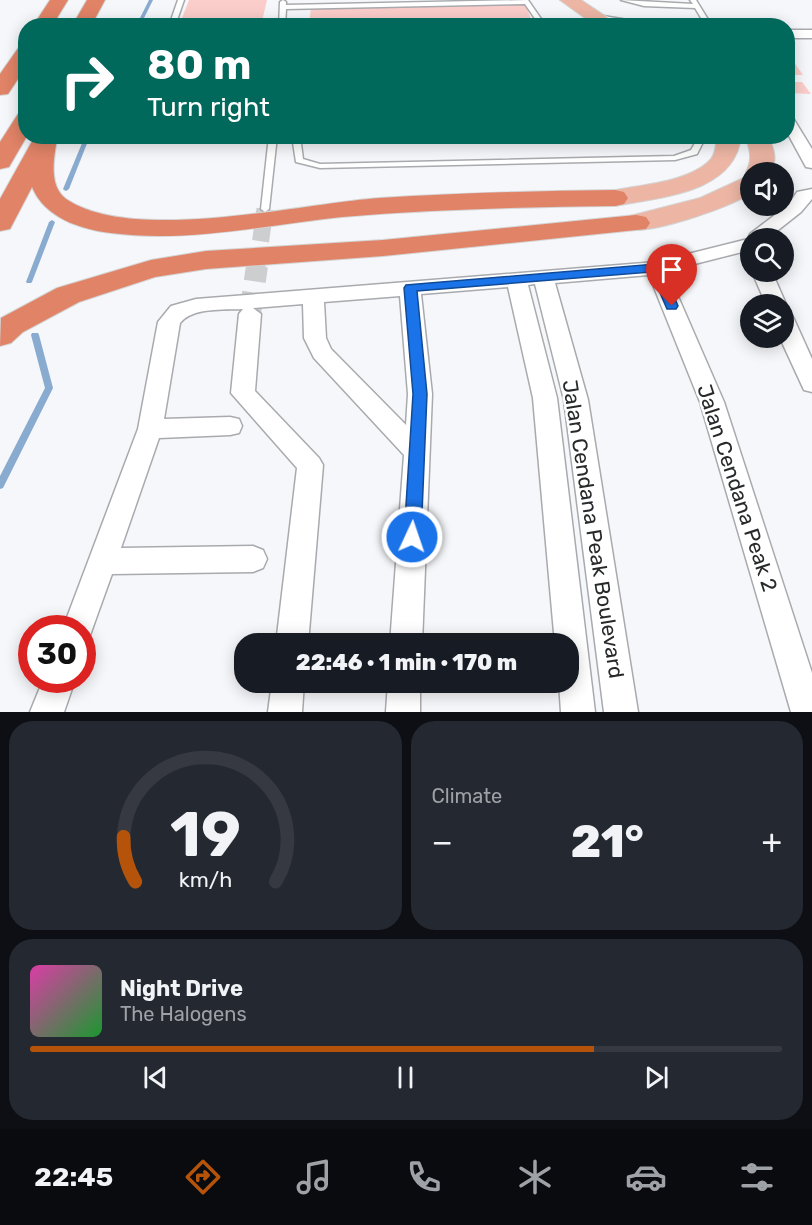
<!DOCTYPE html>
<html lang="en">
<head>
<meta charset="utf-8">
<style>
	:root { --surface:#171b24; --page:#242831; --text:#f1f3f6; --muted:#9ea1a6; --line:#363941; --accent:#b45309 }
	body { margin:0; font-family:Rubik,sans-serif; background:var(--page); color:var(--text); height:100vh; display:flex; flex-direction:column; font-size:22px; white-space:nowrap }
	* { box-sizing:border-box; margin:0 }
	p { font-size:20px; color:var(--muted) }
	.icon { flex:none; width:33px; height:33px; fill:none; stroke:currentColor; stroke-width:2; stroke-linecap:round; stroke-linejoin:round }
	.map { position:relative; height:712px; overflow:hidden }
	.sheet { display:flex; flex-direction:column; gap:9px; padding:9px; background:#0d0f14; flex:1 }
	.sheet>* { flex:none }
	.banner { position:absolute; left:18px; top:18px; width:777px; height:126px; border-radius:24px; box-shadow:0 3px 15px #0003; background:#00695c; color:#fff; overflow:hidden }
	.controls { position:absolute; left:740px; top:162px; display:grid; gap:12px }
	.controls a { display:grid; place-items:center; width:54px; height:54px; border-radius:50%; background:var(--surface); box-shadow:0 3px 15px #0003; font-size:30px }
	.speed { position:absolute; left:18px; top:615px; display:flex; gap:12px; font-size:30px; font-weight:700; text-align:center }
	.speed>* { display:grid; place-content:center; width:78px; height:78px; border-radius:50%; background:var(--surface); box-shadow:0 3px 15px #0003; line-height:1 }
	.speed .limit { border:9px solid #d22; background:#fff; color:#111 }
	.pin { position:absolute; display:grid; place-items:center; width:51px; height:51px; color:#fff; margin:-62px -26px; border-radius:50% 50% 50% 0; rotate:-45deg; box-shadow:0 0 6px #0007 }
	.pin .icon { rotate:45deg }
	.me { position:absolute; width:66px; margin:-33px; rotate:3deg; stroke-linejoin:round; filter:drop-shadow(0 0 4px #0008) }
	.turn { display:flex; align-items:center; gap:21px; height:126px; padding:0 30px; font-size:27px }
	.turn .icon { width:78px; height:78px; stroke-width:2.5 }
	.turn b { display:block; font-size:42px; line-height:51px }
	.big { font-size:45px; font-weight:800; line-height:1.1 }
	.sheet .card { flex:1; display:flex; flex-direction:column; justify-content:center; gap:9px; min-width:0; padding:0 21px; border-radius:24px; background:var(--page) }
	.sheet .dial { align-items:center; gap:0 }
	.dial svg { height:156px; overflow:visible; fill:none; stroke:var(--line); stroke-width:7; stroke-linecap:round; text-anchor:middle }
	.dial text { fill:var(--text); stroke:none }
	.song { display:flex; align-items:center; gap:18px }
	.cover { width:72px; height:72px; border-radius:9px; background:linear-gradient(135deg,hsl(320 70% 55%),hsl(130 70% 35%)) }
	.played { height:6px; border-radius:3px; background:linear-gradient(90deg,var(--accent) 75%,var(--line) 75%) }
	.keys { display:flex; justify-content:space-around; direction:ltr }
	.heat { display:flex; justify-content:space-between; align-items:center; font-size:33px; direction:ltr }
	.sheet .tiles { flex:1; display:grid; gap:9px; grid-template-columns:1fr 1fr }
	.card:last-child { grid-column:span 2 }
	.trip { position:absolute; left:234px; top:633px; width:345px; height:60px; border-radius:24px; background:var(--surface); box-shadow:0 3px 15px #0003; font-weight:800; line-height:60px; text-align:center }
	.menu { display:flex; height:96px; justify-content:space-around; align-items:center; background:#090b0e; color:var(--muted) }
	.menu .icon { width:42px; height:42px }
	.menu .on { color:var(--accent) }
	.menu b { font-size:27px; color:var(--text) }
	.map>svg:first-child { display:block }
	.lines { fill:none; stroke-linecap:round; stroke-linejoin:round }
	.stream { fill:#89abd0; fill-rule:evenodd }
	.building { fill:#fbcdca }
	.minor-tunnel-far1 { stroke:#cdced0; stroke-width:17; stroke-dasharray:17 9; stroke-linecap:butt }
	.minor-tunnel { stroke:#cdced0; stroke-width:22; stroke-dasharray:22 11; stroke-linecap:butt }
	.service-casing { stroke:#a9aaae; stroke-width:3 }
	.minor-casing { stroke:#a9aaae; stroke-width:3 }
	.primary-casing { stroke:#d4d4d4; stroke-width:2 }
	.motorway-casing { stroke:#d4d4d4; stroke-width:2 }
	.service { fill:#fff; fill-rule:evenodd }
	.minor { fill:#fff; fill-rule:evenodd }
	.primary { fill:#ecb5a4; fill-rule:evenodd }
	.motorway { fill:#e08367; fill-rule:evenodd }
	.route { fill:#1a73e8; stroke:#114b97; stroke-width:1.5 }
	.labels { text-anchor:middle; stroke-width:5; stroke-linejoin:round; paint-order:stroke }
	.street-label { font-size:21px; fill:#28292a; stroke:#fff }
</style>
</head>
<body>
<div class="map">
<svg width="812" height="712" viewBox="0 0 812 712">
	<rect width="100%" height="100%" fill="#f6f7fa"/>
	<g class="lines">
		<g class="stream">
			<polygon points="149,0 153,0 140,26 136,26"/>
			<polygon points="85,136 90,136 69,189 66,191 64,190 63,189"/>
			<polygon points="52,220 55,222 32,282 31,283 27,283 26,282 49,222"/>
			<polygon points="32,333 38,333 39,335 53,388 3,488 0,489 0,476 45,388 31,335"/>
		</g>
	</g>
	<g class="building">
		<polygon points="189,0 267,0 261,26 179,26"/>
		<polygon points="524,2 534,26 309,26 311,7"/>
		<polygon points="788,55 789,55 803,75 788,75"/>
		<polygon points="788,82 802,82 811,94 788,93"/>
		<polygon points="529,136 684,136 684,138 531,143"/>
	</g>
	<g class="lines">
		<polyline class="minor-tunnel-far1" points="257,267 265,209"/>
		<polyline class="minor-tunnel" points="250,314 257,266"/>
		<g class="service-casing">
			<g id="service">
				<polygon points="178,0 184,0 175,26 169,26"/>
				<polygon points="283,0 286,2 286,5 528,0 546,26 540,26 525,4 286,9 285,26 279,26 280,2"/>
				<polygon points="621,0 693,4 690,0 696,0 712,26 706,26 695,8 644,6"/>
				<polygon points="269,136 277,136 269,209 265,212 261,209"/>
				<polygon points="292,136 300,136 303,159 320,164 674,156 691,150 699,136 706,136 697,154 675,160 320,168 296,162"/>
			</g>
		</g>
		<g class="minor-casing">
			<g id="minor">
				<polygon points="597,15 640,22 646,26 614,26 593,22 591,19"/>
				<rect x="788" y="30" width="24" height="8"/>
				<polygon points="788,116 793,118 812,149 812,168 806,167 788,134"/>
				<path d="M 812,189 L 812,199 L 801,212 L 768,238 L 750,238 L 750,250 L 667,271 L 724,402 L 812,673 L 812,712 L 791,712 L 700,402 L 649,275 L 555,283 L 588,400 L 638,712 L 604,712 L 564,400 L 535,284 L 528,285 L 557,398 L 595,712 L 561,712 L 559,682 L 568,682 L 568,644 L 555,644 L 533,398 L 508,287 L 421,294 L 432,394 L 422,644 L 390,644 L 404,455 L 314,358 L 304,338 L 303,304 L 253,308 L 261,314 L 255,391 L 319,458 L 323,465 L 308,644 L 276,644 L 297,468 L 231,393 L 239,314 L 243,309 C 224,310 193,307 180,323 L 164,419 L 230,417 L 239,419 L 242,426 L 239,433 L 230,435 L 159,438 L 121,548 L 253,546 L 263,550 L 267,559 L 263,568 L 253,572 L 112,574 L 89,638 L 82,641 L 82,628 L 63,628 L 138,429 L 158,322 L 171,306 L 196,299 L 656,262 L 748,239 L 750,234 L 789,204 L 797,192 ZM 400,296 L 408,394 L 406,425 L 331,349 L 326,338 L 324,302 Z"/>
				<polygon points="752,272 772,272 786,304 783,309 783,304 766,304"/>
				<polygon points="783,312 791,314 794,319 812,359 812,392 804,390 780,338 783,338"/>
				<polygon points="43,680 75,680 64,712 30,712"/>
				<polygon points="272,682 304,682 302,712 268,712"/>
				<polygon points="388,682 420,682 420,712 386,712"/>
			</g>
		</g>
		<g class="primary-casing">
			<g id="primary">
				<polygon points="560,0 581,0 620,26 596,26"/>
				<path d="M 717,136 L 741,136 C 735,194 659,197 615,206 L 606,204 L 602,198 L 606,192 C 636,185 690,183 711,159 C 716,153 716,144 717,136 Z"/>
				<path d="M 745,136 L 768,136 C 774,149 778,160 770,172 L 750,172 L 750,194 C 727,208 651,235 626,229 L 622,223 L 626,217 L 700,198 L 748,176 L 746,172 C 753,160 750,149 745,136 Z"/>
			</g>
		</g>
		<g class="motorway-casing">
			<g id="motorway">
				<polygon points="50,0 68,0 52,26 33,26"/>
				<polygon points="87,0 105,0 91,26 72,26"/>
				<polygon points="26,45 26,67 8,94 0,95 0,74 19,47"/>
				<polygon points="26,112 27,136 9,167 0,169 0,142 18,114"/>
				<path d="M 35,136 L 55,136 L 57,139 C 54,157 48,186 66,199 C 133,244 299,204 379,198 C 458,193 536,191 615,190 L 624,192 L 628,198 L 624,204 L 615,206 C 524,207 433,209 342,217 C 265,225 188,243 111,233 C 80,229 45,218 32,187 L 10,229 L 0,231 L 0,199 Z"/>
				<polygon points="636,215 646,217 650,223 646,229 383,256 206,269 155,277 79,302 23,332 11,343 0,346 1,318 57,288 151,260 206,251 383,240"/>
			</g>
		</g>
		<use href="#service" class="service"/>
		<use href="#minor" class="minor"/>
		<use href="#primary" class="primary"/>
		<use href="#motorway" class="motorway"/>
	</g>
	<polygon class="route" points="656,264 662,268 678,306 676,309 667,309 651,272 417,291 427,394 421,537 418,542 412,544 406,542 404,537 413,394 404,288 406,285"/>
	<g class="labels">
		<g class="street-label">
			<text transform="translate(737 488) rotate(72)" y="7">Jalan Cendana Peak 2</text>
			<text transform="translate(593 529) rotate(81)" y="7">Jalan Cendana Peak Boulevard</text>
		</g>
	</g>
</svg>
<div class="controls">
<a><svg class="icon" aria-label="sound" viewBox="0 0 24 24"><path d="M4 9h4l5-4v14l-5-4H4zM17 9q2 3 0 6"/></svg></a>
<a><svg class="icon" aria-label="search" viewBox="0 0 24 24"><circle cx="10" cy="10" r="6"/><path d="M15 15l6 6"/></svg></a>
<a><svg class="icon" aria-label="layers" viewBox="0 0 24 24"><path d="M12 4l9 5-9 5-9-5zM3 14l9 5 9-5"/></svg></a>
</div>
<div class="speed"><div class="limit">30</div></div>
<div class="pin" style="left:672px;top:306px;background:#d93025"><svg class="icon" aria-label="arrive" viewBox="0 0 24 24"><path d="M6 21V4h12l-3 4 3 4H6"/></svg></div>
<svg class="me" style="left:412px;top:537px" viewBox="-20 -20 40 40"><circle r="17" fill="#1a73e8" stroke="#fff" stroke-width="3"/><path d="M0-11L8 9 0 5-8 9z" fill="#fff"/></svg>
<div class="trip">22:46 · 1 min · 170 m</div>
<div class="banner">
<div class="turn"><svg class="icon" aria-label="right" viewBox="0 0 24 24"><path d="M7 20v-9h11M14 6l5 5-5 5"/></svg><div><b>80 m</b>Turn right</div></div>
</div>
</div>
<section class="sheet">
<div class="tiles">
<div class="card dial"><svg viewBox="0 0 100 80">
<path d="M14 69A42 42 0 1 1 86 69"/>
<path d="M14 69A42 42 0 0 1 8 46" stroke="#b45309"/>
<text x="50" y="56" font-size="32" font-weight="700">19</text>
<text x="50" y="72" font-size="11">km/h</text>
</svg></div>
<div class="card"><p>Climate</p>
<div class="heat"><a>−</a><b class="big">21°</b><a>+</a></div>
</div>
<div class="card">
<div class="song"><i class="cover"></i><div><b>Night Drive</b><p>The Halogens</p></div></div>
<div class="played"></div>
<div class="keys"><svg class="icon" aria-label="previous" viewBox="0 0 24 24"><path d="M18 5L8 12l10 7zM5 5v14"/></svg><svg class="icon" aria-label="pause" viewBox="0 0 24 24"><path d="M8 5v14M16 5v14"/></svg><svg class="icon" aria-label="next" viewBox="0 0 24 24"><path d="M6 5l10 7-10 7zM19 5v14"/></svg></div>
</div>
</div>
</section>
<nav class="menu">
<b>22:45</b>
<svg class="icon on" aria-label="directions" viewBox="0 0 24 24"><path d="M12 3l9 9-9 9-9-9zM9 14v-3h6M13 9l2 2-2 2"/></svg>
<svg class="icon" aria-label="music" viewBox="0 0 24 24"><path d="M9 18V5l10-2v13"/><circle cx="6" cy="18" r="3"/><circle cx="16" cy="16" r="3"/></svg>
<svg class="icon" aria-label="phone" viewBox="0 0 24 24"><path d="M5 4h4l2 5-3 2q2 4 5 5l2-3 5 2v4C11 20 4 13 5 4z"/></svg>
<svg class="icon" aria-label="climate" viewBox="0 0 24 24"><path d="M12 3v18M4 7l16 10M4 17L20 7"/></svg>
<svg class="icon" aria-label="car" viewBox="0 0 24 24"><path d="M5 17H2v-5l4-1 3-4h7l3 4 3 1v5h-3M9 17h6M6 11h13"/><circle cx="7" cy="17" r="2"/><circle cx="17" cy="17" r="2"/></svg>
<svg class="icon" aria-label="filters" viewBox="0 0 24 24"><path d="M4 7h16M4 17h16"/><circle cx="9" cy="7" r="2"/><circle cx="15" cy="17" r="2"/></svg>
</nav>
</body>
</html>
